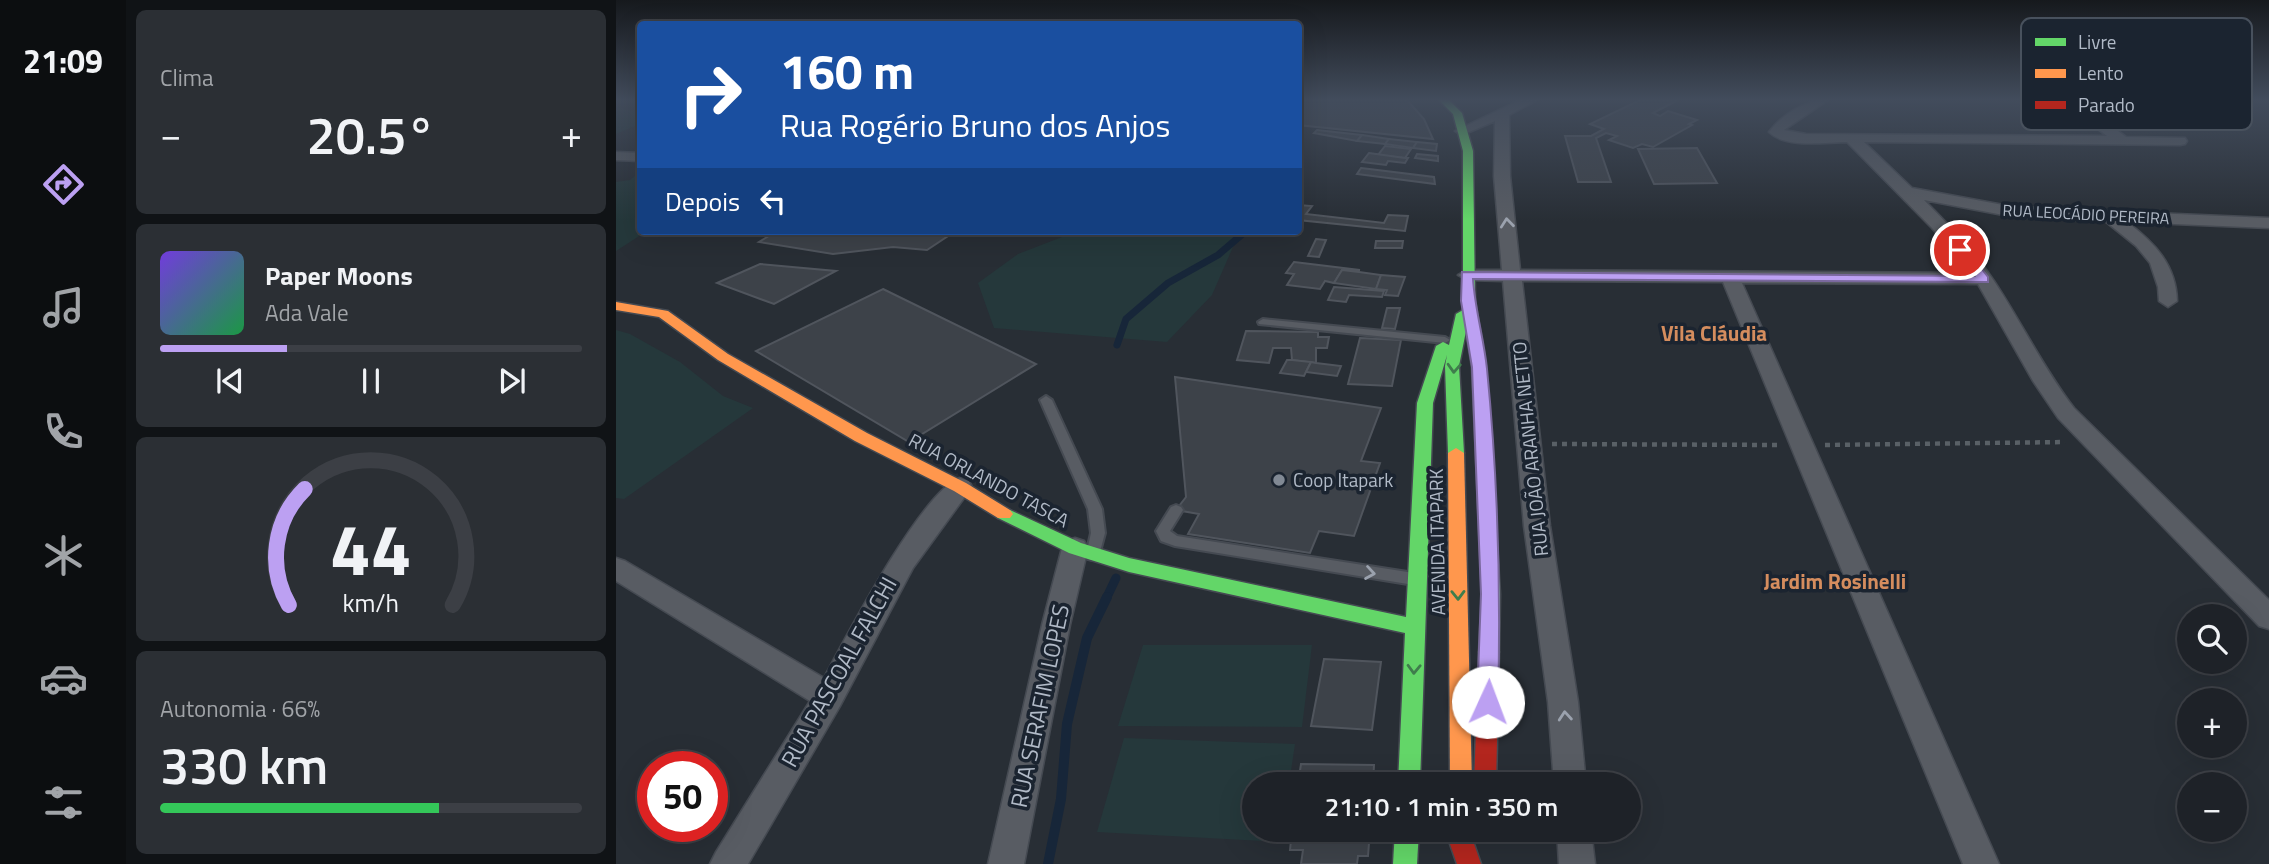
<!DOCTYPE html>
<html lang="pt">
<head>
<meta charset="utf-8">
<style>
	:root { --surface:#1e2228; --page:#2b2f34; --text:#f1f3f6; --muted:#a1a4a8; --line:#3c3f45; --accent:#bca0f2 }
	body { margin:0; font-family:"Titillium Web",sans-serif; background:var(--page); color:var(--text); height:100vh; display:flex; flex-direction:column; font-size:26px; white-space:nowrap }
	* { box-sizing:border-box; margin:0 }
	p { font-size:23px; color:var(--muted) }
	.icon { flex:none; width:38px; height:38px; fill:none; stroke:currentColor; stroke-width:2; stroke-linecap:round; stroke-linejoin:round }
	.map { position:relative; flex:1; overflow:hidden }
	.side { display:flex; flex-direction:column; gap:10px; padding:10px; background:#101316; width:490px }
	.side>* { flex:none }
	.top-card { position:absolute; left:21px; top:21px; width:665px; height:214px; border-radius:7px; box-shadow:0 7px 28px #0002,0 0 0 2px var(--line); background:#1a4fa0; color:#fff; overflow:hidden }
	.buttons { position:absolute; left:1561px; top:604px; display:grid; gap:14px }
	.buttons a { display:grid; place-items:center; width:70px; height:70px; border-radius:50%; background:var(--surface); box-shadow:0 7px 28px #0002,0 0 0 2px var(--line); font-size:35px }
	.speed { position:absolute; left:21px; top:751px; display:flex; gap:14px; font-size:35px; font-weight:700; text-align:center }
	.speed>* { display:grid; place-content:center; width:91px; height:91px; border-radius:50%; background:var(--surface); box-shadow:0 7px 28px #0002,0 0 0 2px var(--line); line-height:1 }
	.speed .limit { border:10px solid #d22; background:#fff; color:#111 }
	.pin { position:absolute; display:grid; place-items:center; width:60px; height:60px; color:#fff; margin:-30px; border:4px solid #fff; border-radius:50%; box-shadow:0 2px 7px #0007 }
	.me { position:absolute; width:77px; margin:-38px; rotate:2deg; stroke-linejoin:round; filter:drop-shadow(0 0 5px #0008) }
	.turn { display:flex; align-items:center; gap:24px; height:147px; padding:0 28px; font-size:32px }
	.turn .icon { width:91px; height:91px; stroke-width:2.5 }
	.turn b { display:block; font-size:49px; line-height:60px }
	.then { display:flex; align-items:center; height:66px; padding:0 28px; background:#0003; gap:14px; font-size:26px }
	.big { font-size:52px; font-weight:600; line-height:1.1 }
	.side .widget { flex:1; display:flex; flex-direction:column; justify-content:center; gap:10px; min-width:0; padding:0 24px; border-radius:10px; background:var(--page) }
	.side .dial { align-items:center; gap:0 }
	.dial svg { height:182px; overflow:visible; fill:none; stroke:var(--line); stroke-width:7; stroke-linecap:round; text-anchor:middle }
	.dial text { fill:var(--text); stroke:none }
	.song { display:flex; align-items:center; gap:21px }
	.cover { width:84px; height:84px; border-radius:10px; background:linear-gradient(135deg,hsl(260 70% 55%),hsl(140 70% 35%)) }
	.played { height:7px; border-radius:4px; background:linear-gradient(90deg,var(--accent) 30%,var(--line) 30%) }
	.keys { display:flex; justify-content:space-around; direction:ltr }
	.heat { display:flex; justify-content:space-between; align-items:center; font-size:38px; direction:ltr }
	.charge { height:10px; border-radius:5px; background:linear-gradient(90deg,#34c759 66%,var(--line) 0) }
	.trip { position:absolute; left:626px; top:772px; width:399px; height:70px; border-radius:35px; background:var(--surface); box-shadow:0 7px 28px #0002,0 0 0 2px var(--line); font-weight:600; line-height:70px; text-align:center }
	main { display:flex; flex:1; min-height:0 }
	.tabs { display:flex; flex-direction:column; width:126px; justify-content:space-around; align-items:center; background:#0c0e10; color:var(--muted) }
	.tabs .icon { width:49px; height:49px }
	.tabs .active { color:var(--accent) }
	.tabs b { font-size:32px; color:var(--text) }
	.map>svg:first-child { display:block }
	.green { fill:#25383b }
	.lines { fill:none; stroke-linecap:round; stroke-linejoin:round }
	.stream-far2 { stroke:#172639; stroke-width:7 }
	.stream-far1 { stroke:#172639; stroke-width:9 }
	.stream { stroke:#172639; stroke-width:10 }
	.building { fill:#3d4249; stroke:#50555d; stroke-width:2 }
	.lane-casing { stroke:#454a52; stroke-width:4 }
	.street-casing { stroke:#454a52; stroke-width:3 }
	.fast-casing { stroke:#454a52; stroke-width:3 }
	.slow-casing { stroke:#454a52; stroke-width:3 }
	.jam-casing { stroke:#454a52; stroke-width:3 }
	.path { stroke:#596066; stroke-width:4.5; stroke-dasharray:5 5; stroke-linecap:butt }
	.lane { fill:#585c63; fill-rule:evenodd }
	.street { fill:#585c63; fill-rule:evenodd }
	.fast { fill:#63d668; fill-rule:evenodd }
	.slow { fill:#ff974d; fill-rule:evenodd }
	.jam { fill:#b3261e; fill-rule:evenodd }
	.oneway { stroke:#9ba2ae }
	.oneway2 { stroke:#3f7d4c }
	.route { fill:#bca0f2; stroke:#7a689d; stroke-width:2 }
	.poi-dot { fill:#818994; stroke:#1b2430; stroke-width:2.5 }
	.labels { text-anchor:middle; stroke-width:7; stroke-linejoin:round; paint-order:stroke }
	.far-street-label { font-size:16px; fill:#b1bac7; stroke:#1b2430 }
	.street-label { font-size:19px; fill:#b1bac7; stroke:#1b2430 }
	.poi-label { font-size:19px; fill:#b1bac7; stroke:#1b2430; text-anchor:start }
	.neighbourhood-label { font-size:21px; font-weight:bold; fill:#d58d5e; stroke:#1b2430 }
	.near-street-label { font-size:23px; fill:#b1bac7; stroke:#1b2430 }
	.key { fill:#1b2430; stroke:#48515d; stroke-width:2 }
	.key-label { font-size:19px; fill:#b1bac7 }
</style>
</head>
<body>
<main>
<nav class="tabs">
<b>21:09</b>
<svg class="icon active" aria-label="directions" viewBox="0 0 24 24"><path d="M12 3l9 9-9 9-9-9zM9 14v-3h6M13 9l2 2-2 2"/></svg>
<svg class="icon" aria-label="music" viewBox="0 0 24 24"><path d="M9 18V5l10-2v13"/><circle cx="6" cy="18" r="3"/><circle cx="16" cy="16" r="3"/></svg>
<svg class="icon" aria-label="phone" viewBox="0 0 24 24"><path d="M5 4h4l2 5-3 2q2 4 5 5l2-3 5 2v4C11 20 4 13 5 4z"/></svg>
<svg class="icon" aria-label="climate" viewBox="0 0 24 24"><path d="M12 3v18M4 7l16 10M4 17L20 7"/></svg>
<svg class="icon" aria-label="car" viewBox="0 0 24 24"><path d="M5 17H2v-5l4-1 3-4h7l3 4 3 1v5h-3M9 17h6M6 11h13"/><circle cx="7" cy="17" r="2"/><circle cx="17" cy="17" r="2"/></svg>
<svg class="icon" aria-label="filters" viewBox="0 0 24 24"><path d="M4 7h16M4 17h16"/><circle cx="9" cy="7" r="2"/><circle cx="15" cy="17" r="2"/></svg>
</nav>
<section class="side">
<div class="widget"><p>Clima</p>
<div class="heat"><a>−</a><b class="big">20.5°</b><a>+</a></div>
</div>
<div class="widget">
<div class="song"><i class="cover"></i><div><b>Paper Moons</b><p>Ada Vale</p></div></div>
<div class="played"></div>
<div class="keys"><svg class="icon" aria-label="previous" viewBox="0 0 24 24"><path d="M18 5L8 12l10 7zM5 5v14"/></svg><svg class="icon" aria-label="pause" viewBox="0 0 24 24"><path d="M8 5v14M16 5v14"/></svg><svg class="icon" aria-label="next" viewBox="0 0 24 24"><path d="M6 5l10 7-10 7zM19 5v14"/></svg></div>
</div>
<div class="widget dial"><svg viewBox="0 0 100 80">
<path d="M14 69A42 42 0 1 1 86 69"/>
<path d="M14 69A42 42 0 0 1 21 18" stroke="#bca0f2"/>
<text x="50" y="56" font-size="32" font-weight="700">44</text>
<text x="50" y="72" font-size="11">km/h</text>
</svg></div>
<div class="widget"><p>Autonomia · 66%</p><b class="big">330 km</b><div class="charge"></div></div>
</section>
<div class="map">
<svg width="1653" height="864" viewBox="0 0 1653 864">
	<rect width="100%" height="100%" fill="#282e35"/>
	<g class="green">
		<polygon points="4,108 24,113 24,124 0,134 0,109"/>
		<polygon points="24,172 24,231 31,231 0,251 0,182 14,180"/>
		<polygon points="455,231 624,231 596,295 551,342 378,328 362,283 402,254 459,232"/>
		<polygon points="0,330 14,334 64,362 107,396 137,408 8,499 0,498"/>
		<polygon points="527,645 696,645 686,727 502,726"/>
		<polygon points="508,738 679,744 673,784 639,784 639,830 668,830 666,842 481,832"/>
	</g>
	<g class="lines">
		<polyline class="stream-far2" points="501,345 510,319 552,283 602,255 630,231"/>
		<polyline class="stream-far1" points="490,599 500,578"/>
		<polyline class="stream" points="432,864 445,799 451,724 471,638 491,597"/>
	</g>
	<g class="building">
		<polygon points="687,100 791,100 808,119 817,139 682,125 682,107"/>
		<polygon points="1024,100 1062,100 1037,113 1044,116 1052,111 1081,120 1073,124 1076,125 1037,147 1026,144 1017,148 993,140 1001,136 990,133 980,138 995,182 962,182 949,136 975,136 988,129 974,124"/>
		<polygon points="701,130 746,135 741,141 698,133"/>
		<polygon points="746,135 773,139 769,144 741,141"/>
		<polygon points="773,139 801,142 797,148 769,144"/>
		<polygon points="801,142 821,144 820,151 797,148"/>
		<polygon points="769,146 795,149 789,158 762,155"/>
		<polygon points="1081,148 1101,183 1038,184 1022,149"/>
		<polygon points="753,153 789,158 792,158 789,163 772,161 770,165 746,162"/>
		<polygon points="801,154 822,156 822,161 799,158"/>
		<polygon points="745,168 818,177 819,184 741,174"/>
		<polygon points="682,205 696,206 690,214 768,223 772,215 792,216 789,231 682,220"/>
		<polygon points="161,231 301,231 332,236 311,250 277,247 217,254 143,242"/>
		<polygon points="700,239 710,240 703,257 692,256"/>
		<polygon points="760,241 787,241 786,248 759,248"/>
		<polygon points="678,262 744,270 726,270 718,283 709,281 704,289 671,285 678,274 670,273"/>
		<polygon points="144,264 220,271 158,304 101,283"/>
		<polygon points="726,270 743,272 765,275 760,289 718,283"/>
		<polygon points="765,275 789,277 782,296 769,295 771,290 760,289"/>
		<polygon points="718,287 768,291 766,297 733,295 730,302 712,300"/>
		<polygon points="267,289 420,364 293,442 140,351"/>
		<polygon points="771,308 784,308 779,329 766,328"/>
		<polygon points="630,331 702,332 702,337 713,337 711,348 700,348 700,363 676,360 675,348 657,348 653,363 621,360"/>
		<polygon points="744,338 785,340 776,386 732,384"/>
		<polygon points="671,360 676,360 695,362 688,376 664,373"/>
		<polygon points="695,362 700,363 725,366 721,376 690,372"/>
		<polygon points="559,377 765,408 745,461 764,463 738,536 703,531 694,553 572,534 583,514 560,510 570,497"/>
		<polygon points="708,659 765,662 756,730 695,726"/>
		<polygon points="685,764 758,765 757,784 682,784"/>
		<polygon points="676,830 754,830 752,856 742,856 741,864 685,864 687,850 674,850"/>
	</g>
	<g class="lines">
		<g class="lane-casing">
			<g id="lane">
				<polygon points="647,319 829,337 834,340 829,343 643,324 642,322"/>
				<polygon points="430,396 436,400 486,509 489,533 482,559 477,560 472,559 470,555 475,533 472,509 424,400"/>
				<polygon points="560,505 565,507 567,510 554,531 561,536 798,573 803,575 805,579 803,583 798,585 559,546 545,541 540,531 555,507"/>
			</g>
		</g>
		<g class="street-casing">
			<g id="street">
				<path d="M 904,100 L 921,100 L 893,115 L 894,176 L 904,270 L 1354,273 L 1316,228 L 1231,142 C 1209,142 1170,149 1153,132 C 1166,114 1190,100 1212,100 L 1168,130 L 1190,134 L 1491,136 L 1445,100 L 1460,100 L 1510,137 L 1569,138 L 1571,141 L 1569,144 L 1564,145 L 1248,142 L 1296,188 L 1398,207 L 1653,218 L 1653,228 L 1511,222 C 1539,243 1560,265 1561,301 L 1552,307 L 1543,301 L 1542,287 L 1534,263 L 1520,246 L 1489,221 L 1398,217 L 1308,200 C 1333,225 1358,251 1378,281 C 1406,323 1427,368 1458,408 L 1653,600 L 1653,629 L 1643,626 L 1442,418 L 1417,381 L 1362,284 L 1126,283 L 1383,864 L 1347,864 L 1107,282 L 906,281 L 934,526 L 962,702 L 970,784 L 938,784 L 932,702 L 908,526 L 887,281 L 851,280 L 842,275 L 851,270 L 886,270 L 878,176 L 879,121 L 846,135 L 839,131 Z"/>
				<polygon points="0,152 24,153 24,161 0,160"/>
				<path d="M 344,478 L 353,481 L 356,487 L 297,568 L 224,706 L 132,864 L 94,864 L 100,852 L 194,701 L 0,581 L 0,558 L 9,561 L 208,678 C 229,639 306,490 344,478 Z"/>
				<polygon points="459,538 468,541 472,548 454,625 408,864 372,864 426,625 446,548 450,541"/>
				<polygon points="941,830 975,830 979,864 943,864"/>
			</g>
		</g>
		<g class="fast-casing">
			<g id="fast">
				<polygon points="823,100 833,100 846,113 857,151 859,301 870,367 884,594 883,652 880,658 873,660 866,658 863,652 866,594 856,367 850,331 843,366 848,453 846,457 834,457 832,453 829,366 831,355 817,403 804,784 782,784 789,633 513,572 453,553 382,518 379,514 382,510 394,510 465,543 513,558 790,617 801,403 820,346 827,342 833,345 840,314 847,310 847,151 837,114"/>
				<polygon points="779,830 803,830 801,864 777,864"/>
			</g>
		</g>
		<g class="slow-casing">
			<g id="slow">
				<polygon points="0,302 52,311 112,354 251,433 350,483 394,510 397,514 394,518 382,518 338,491 239,441 102,360 43,317 0,310"/>
				<polygon points="840,448 848,453 856,784 834,784 832,453"/>
			</g>
		</g>
		<g class="jam-casing">
			<g id="jam">
				<polygon points="873,644 880,646 883,652 880,784 858,784 863,652 866,646"/>
				<polygon points="834,830 858,830 858,844 865,864 841,864 834,844"/>
			</g>
		</g>
		<g class="path">
			<polyline points="936,444 1162,445"/>
			<polyline points="1209,445 1449,442"/>
		</g>
		<use href="#lane" class="lane"/>
		<use href="#street" class="street"/>
		<use href="#fast" class="fast"/>
		<use href="#slow" class="slow"/>
		<use href="#jam" class="jam"/>
	</g>
	<defs><path id="oneway-chevron" d="M-2-3.5L2.5 0L-2 3.5" fill="none" stroke-width="1.6" stroke-linecap="round" stroke-linejoin="round" transform="scale(1.75)"/></defs>
	<g class="oneway">
		<use href="#oneway-chevron" transform="translate(891 223) rotate(-96)"/>
		<use href="#oneway-chevron" transform="translate(754 573) rotate(9)"/>
		<use href="#oneway-chevron" transform="translate(949 716) rotate(-95)"/>
	</g>
	<g class="oneway2">
		<use href="#oneway-chevron" transform="translate(838 368) rotate(93)"/>
		<use href="#oneway-chevron" transform="translate(842 595) rotate(89)"/>
		<use href="#oneway-chevron" transform="translate(798 669) rotate(92)"/>
	</g>
	<linearGradient id="sky" x2="0" y2="1"><stop stop-color="#16191d"/><stop offset="0.45" stop-color="#424c5c"/><stop offset="1" stop-color="#424c5c" stop-opacity="0"/></linearGradient>
	<rect width="1653" height="221" fill="url(#sky)"/>
	<path class="route" d="M 1344,246 L 1349,247 L 1372,277 L 1372,282 L 857,279 C 859,310 868,339 871,369 C 882,480 885,591 882,702 L 879,709 L 872,712 L 864,709 L 861,702 L 865,594 L 856,367 L 845,301 L 846,272 L 1358,276 L 1338,250 Z"/>
	<circle class="poi-dot" cx="663" cy="480" r="7"/>
	<g class="labels">
		<g class="far-street-label">
			<text transform="translate(1470 214) rotate(3)" y="6">RUA LEOCÁDIO PEREIRA</text>
		</g>
		<g class="street-label">
			<text transform="translate(914 449) rotate(-96)" y="7">RUA JOÃO ARANHA NETTO</text>
			<text transform="translate(373 480) rotate(28)" y="7">RUA ORLANDO TASCA</text>
			<text transform="translate(821 542) rotate(-91)" y="7">AVENIDA ITAPARK</text>
		</g>
		<g class="poi-label">
			<text x="677" y="487">Coop Itapark</text>
		</g>
		<g class="neighbourhood-label">
			<text x="1098" y="341">Vila Cláudia</text>
			<text x="1219" y="589">Jardim Rosinelli</text>
		</g>
		<g class="near-street-label">
			<text transform="translate(223 672) rotate(-61)" y="8">RUA PASCOAL FALCHI</text>
			<text transform="translate(424 706) rotate(-78)" y="8">RUA SERAFIM LOPES</text>
		</g>
	</g>
	<rect x="1405" y="18" width="231" height="112" rx="10" class="key"/>
	<rect x="1419" y="38" width="31" height="8" fill="#63d668"/>
	<rect x="1419" y="69" width="31" height="9" fill="#ff974d"/>
	<rect x="1419" y="101" width="31" height="8" fill="#b3261e"/>
	<g class="key-label">
		<text x="1462" y="49">Livre</text>
		<text x="1462" y="80">Lento</text>
		<text x="1462" y="112">Parado</text>
	</g>
</svg>
<div class="buttons">
<a><svg class="icon" aria-label="search" viewBox="0 0 24 24"><circle cx="10" cy="10" r="6"/><path d="M15 15l6 6"/></svg></a>
<a>+</a>
<a>−</a>
</div>
<div class="speed"><div class="limit">50</div></div>
<div class="pin" style="left:1344px;top:250px;background:#d93025"><svg class="icon" aria-label="arrive" viewBox="0 0 24 24"><path d="M6 21V4h12l-3 4 3 4H6"/></svg></div>
<svg class="me" style="left:872px;top:702px" viewBox="-20 -20 40 40"><circle r="19" fill="#fff"/><path d="M0-13L10 11 0 6-10 11z" fill="#bca0f2"/></svg>
<div class="trip">21:10 · 1 min · 350 m</div>
<div class="top-card">
<div class="turn"><svg class="icon" aria-label="right" viewBox="0 0 24 24"><path d="M7 20v-9h11M14 6l5 5-5 5"/></svg><div><b>160 m</b>Rua Rogério Bruno dos Anjos</div></div>
<div class="then">Depois<svg class="icon" aria-label="left" viewBox="0 0 24 24"><path d="M17 20v-9H6M10 6l-5 5 5 5"/></svg></div>
</div>
</div>
</main>
</body>
</html>
